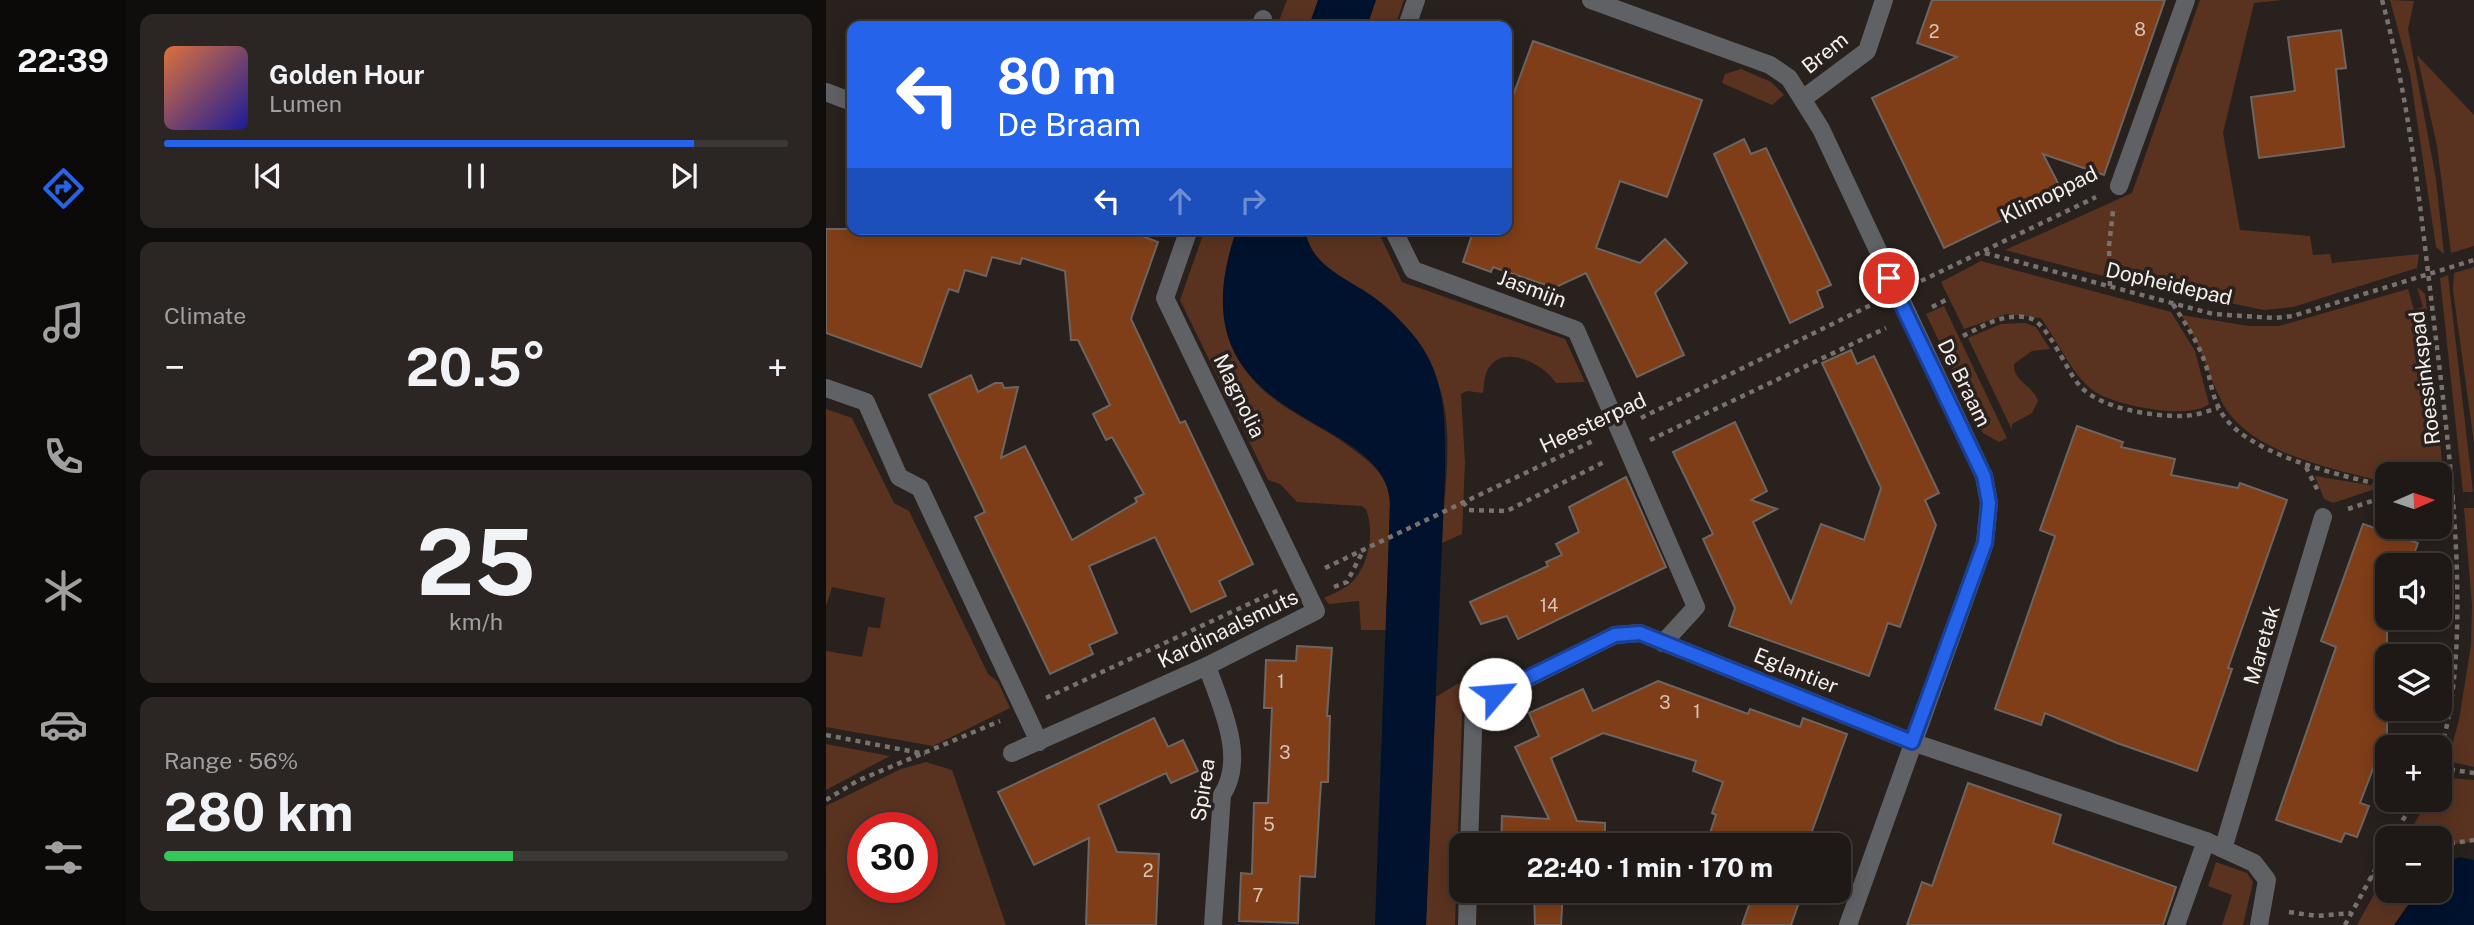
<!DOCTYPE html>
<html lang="en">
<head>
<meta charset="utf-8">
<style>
	:root { --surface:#1e1916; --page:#2b2623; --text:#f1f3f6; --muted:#a1a0a1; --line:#3c3835; --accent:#2563eb }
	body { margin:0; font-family:"Public Sans",sans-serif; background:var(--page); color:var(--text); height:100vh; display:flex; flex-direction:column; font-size:26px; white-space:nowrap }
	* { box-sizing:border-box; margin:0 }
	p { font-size:23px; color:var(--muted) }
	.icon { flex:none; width:38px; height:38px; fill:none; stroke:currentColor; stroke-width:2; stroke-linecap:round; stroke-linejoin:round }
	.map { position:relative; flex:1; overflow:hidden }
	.sheet { display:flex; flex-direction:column; gap:14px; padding:14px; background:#100e0c; width:700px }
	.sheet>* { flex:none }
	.top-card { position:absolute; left:21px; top:21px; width:665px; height:214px; border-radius:14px; box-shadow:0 4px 18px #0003,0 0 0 2px var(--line); background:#2563eb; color:#fff; overflow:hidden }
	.needle { width:46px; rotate:87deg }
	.buttons { position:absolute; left:1549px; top:462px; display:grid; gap:14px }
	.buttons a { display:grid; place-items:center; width:77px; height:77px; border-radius:14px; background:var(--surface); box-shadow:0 4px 18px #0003,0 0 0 2px var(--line); font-size:35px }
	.speed { position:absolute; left:21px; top:812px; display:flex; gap:14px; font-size:35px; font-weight:700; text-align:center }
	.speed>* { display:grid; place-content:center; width:91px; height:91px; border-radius:50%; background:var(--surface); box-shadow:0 4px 18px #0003,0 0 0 2px var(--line); line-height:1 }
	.speed .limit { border:10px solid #d22; background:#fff; color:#111 }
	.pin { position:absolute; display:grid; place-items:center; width:60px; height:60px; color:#fff; margin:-30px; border:4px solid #fff; border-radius:50%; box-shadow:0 2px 7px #0007 }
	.me { position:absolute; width:77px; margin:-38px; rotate:63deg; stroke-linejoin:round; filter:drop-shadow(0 0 5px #0008) }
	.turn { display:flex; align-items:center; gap:24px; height:147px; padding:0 35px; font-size:32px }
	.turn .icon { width:91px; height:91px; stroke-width:2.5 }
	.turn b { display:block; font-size:49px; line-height:60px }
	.lanes { display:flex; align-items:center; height:66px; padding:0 35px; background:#0003; justify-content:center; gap:35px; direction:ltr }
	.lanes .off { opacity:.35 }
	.big { font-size:52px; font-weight:700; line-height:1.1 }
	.sheet .card { flex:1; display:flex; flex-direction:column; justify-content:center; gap:10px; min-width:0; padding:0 24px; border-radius:14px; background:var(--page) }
	.sheet .dial { align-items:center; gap:0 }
	.dial b { font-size:91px; line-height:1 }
	.song { display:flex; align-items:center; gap:21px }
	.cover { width:84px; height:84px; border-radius:10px; background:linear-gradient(135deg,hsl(20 70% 55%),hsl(240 70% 35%)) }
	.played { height:7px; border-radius:4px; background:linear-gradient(90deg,var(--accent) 85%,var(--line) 85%) }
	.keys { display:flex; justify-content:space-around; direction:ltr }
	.heat { display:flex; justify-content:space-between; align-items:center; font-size:38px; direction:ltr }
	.charge { height:10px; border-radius:5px; background:linear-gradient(90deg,#34c759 56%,var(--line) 0) }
	.trip { position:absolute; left:623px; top:833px; width:402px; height:70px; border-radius:14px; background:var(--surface); box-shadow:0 4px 18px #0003,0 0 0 2px var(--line); font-weight:700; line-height:70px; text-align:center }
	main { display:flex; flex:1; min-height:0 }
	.menu { display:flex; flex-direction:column; width:126px; justify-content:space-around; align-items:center; background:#0c0a09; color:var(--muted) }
	.menu .icon { width:49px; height:49px }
	.menu .active { color:var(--accent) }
	.menu b { font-size:32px; color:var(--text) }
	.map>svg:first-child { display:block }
	.green { fill:#5a3320; fill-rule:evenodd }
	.water { fill:#00122d }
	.building { fill:#7f3e18; stroke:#6d6561; stroke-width:2 }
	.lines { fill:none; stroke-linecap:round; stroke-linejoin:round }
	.path { stroke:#78726e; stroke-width:4.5; stroke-dasharray:5 5; stroke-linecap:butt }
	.street { stroke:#5f6164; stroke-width:18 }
	.route-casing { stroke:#184099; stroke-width:18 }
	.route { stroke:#2563eb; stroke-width:12 }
	.labels { text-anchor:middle; stroke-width:7; stroke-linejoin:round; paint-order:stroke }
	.number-label { font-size:18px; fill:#d6c3b7 }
	.street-label { font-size:21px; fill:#f3efec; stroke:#28211d }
</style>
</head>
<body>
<main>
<nav class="menu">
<b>22:39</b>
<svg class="icon active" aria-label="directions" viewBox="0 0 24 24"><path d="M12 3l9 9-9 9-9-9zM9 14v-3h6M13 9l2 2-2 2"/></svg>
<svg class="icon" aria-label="music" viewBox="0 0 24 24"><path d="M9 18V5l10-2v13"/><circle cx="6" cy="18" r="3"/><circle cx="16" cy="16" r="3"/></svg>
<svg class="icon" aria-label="phone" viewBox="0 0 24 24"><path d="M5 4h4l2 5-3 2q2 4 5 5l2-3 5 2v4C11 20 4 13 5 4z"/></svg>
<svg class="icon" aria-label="climate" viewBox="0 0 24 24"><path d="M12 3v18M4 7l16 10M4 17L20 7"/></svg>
<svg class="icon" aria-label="car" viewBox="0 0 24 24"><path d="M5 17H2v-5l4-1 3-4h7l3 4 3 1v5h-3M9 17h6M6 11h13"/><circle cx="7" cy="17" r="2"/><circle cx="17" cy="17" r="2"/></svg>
<svg class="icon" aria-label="filters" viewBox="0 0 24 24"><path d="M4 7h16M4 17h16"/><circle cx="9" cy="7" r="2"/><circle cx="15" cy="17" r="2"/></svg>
</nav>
<section class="sheet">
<div class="card">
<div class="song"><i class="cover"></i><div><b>Golden Hour</b><p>Lumen</p></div></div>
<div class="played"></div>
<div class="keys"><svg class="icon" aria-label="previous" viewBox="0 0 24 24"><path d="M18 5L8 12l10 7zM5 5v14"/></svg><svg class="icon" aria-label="pause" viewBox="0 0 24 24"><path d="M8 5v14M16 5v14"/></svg><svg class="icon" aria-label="next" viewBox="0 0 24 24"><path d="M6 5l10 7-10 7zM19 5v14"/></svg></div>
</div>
<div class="card"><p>Climate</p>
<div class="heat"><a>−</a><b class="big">20.5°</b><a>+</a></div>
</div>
<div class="card dial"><b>25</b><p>km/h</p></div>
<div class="card"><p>Range · 56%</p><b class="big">280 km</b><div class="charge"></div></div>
</section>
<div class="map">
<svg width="1648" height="925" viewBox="0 0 1648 925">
	<rect width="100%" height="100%" fill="#28211d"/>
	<g class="green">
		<polygon points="461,0 492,0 483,26 451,26"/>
		<polygon points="550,0 578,0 569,26 541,26"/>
		<polygon points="1374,0 1456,0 1428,3 1397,133 1414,230 1484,236 1487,255 1504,254 1506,263 1593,254 1591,268 1467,307 1438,310 1292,280 1179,250 1306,193"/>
		<polygon points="1564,0 1588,1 1582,29 1610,179 1618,254 1610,247 1584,74"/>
		<polygon points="1591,55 1648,115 1648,246 1625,253 1611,146"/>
		<polygon points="915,69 945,82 958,95 946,105 896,83 899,74"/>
		<path d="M 379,229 L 411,229 C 387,296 390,357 452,402 C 475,419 502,430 525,448 C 544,462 558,472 564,496 L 560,630 L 535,630 L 533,601 L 503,604 L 498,598 C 506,594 516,590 523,585 C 543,568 549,533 540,509 L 535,506 L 471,502 L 454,484 L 442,480 L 354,300 Z"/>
		<path d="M 479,229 L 551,229 L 576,282 L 739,339 L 759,382 L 730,383 C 717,363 675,342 661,371 C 658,377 658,387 657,393 L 641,391 L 635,394 L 639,462 L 636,534 L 616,543 C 617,493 630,432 612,383 C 606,366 581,329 569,315 C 542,285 485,276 479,229 Z"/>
		<path d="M 1155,261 L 1345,312 L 1369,351 L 1383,404 C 1363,421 1284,405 1265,389 C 1244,371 1231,340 1215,318 L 1181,314 L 1138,329 L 1115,282 Z"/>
		<polygon points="1648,267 1648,443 1627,290 1628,273"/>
		<polygon points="1622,275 1647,492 1637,492 1614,278"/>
		<path d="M 1591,287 L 1599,294 L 1600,302 L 1619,491 L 1614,490 L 1614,474 L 1561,474 L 1561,483 C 1509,469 1423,454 1396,402 C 1381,373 1374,342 1355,315 L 1423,326 L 1453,326 L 1582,289 L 1588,310 L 1597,307 Z"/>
		<polygon points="1118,306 1181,438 1173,442 1157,433 1100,314"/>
		<path d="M 1199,323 L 1210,327 L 1224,349 L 1206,351 L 1188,364 C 1187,382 1207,385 1212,401 L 1206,413 L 1186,424 L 1186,430 L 1142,338 L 1175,324 Z"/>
		<polygon points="0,409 26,418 68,503 83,511 162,674 172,682 184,708 107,746 0,727 0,651 36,657 42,627 54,628 59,598 6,587 0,606"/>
		<polygon points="1489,476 1555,487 1507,503 1498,499"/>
		<polygon points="1638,508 1648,508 1648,767 1626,762 1624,753 1633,720 1645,645 1646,605"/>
		<polygon points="631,684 637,684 629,925 600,925 610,697"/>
		<polygon points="0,744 64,756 0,790"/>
		<path d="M 100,762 L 126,770 L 180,925 L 0,925 L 0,806 L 75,769 ZM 37,828 L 96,828 L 96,887 L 37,887 Z"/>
		<polygon points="1623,778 1648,780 1648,842 1614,845 1614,838 1580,838 1602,800 1614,800 1614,781"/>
		<polygon points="1390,862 1421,873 1427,882 1417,925 1396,925 1406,895 1382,886"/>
		<polygon points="1561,871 1561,891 1592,891 1568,925 1531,925"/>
	</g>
	<g class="water">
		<polygon points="492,0 550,0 541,26 483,26"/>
		<path d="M 411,229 L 479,229 C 484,267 522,278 549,298 C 569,314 590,334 602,357 C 621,393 619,434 619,473 L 600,925 L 549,925 L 564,506 C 565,407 339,432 411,229 Z"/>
		<polygon points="1633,857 1648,860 1648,925 1568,925 1592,891 1614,891 1614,865"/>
	</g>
	<g class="building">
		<polygon points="1106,0 1339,0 1278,175 1217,154 1236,191 1118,248 1046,98 1131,57 1091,43"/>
		<polygon points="1515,30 1520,68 1510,69 1518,147 1433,158 1425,97 1469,91 1462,37"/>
		<polygon points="707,41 876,100 841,197 794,181 770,248 814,263 839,239 861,263 829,293 858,355 811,377 760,273 728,288 667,267 665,272 637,262 648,229 681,229 681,112"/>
		<polygon points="918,139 925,154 940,148 1005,285 991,291 997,307 964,323 888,154"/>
		<polygon points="0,229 71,229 83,234 85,229 298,229 332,242 305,319 354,423 359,421 427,564 393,581 400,596 365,612 329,537 263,566 291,633 263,645 267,654 224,674 149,517 159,512 103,395 145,375 152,392 169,383 176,383 178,388 192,387 175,458 199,446 246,540 311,502 309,498 318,494 286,437 280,440 267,414 284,405 252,340 245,340 239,271 196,258 194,264 166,257 160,276 139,270 132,292 123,289 95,367 0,333"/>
		<polygon points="1025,350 1031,364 1048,356 1113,493 1099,500 1110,525 1074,627 1062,623 1043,676 903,626 909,608 877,539 887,534 847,452 909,422 941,491 925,500 951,509 927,522 965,603 995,524 1038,540 1055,488 996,363"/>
		<polygon points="1251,426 1297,442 1295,447 1349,459 1345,475 1412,488 1414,483 1461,500 1402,668 1406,669 1371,771 1291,743 1219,713 1215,725 1169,709 1229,536 1214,530"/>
		<polygon points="800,477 840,567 692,639 681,616 655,624 644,602 722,566 720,562 736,555 730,544 753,532 743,507"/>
		<polygon points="1537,524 1592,543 1584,565 1561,565 1561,618 1565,618 1561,630 1561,732 1534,803 1543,806 1531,837 1519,833 1515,842 1450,820 1510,647 1495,641"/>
		<polygon points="471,646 506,648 501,716 504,716 502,782 495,782 489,877 474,876 472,923 413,921 415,873 426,874 428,803 442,803 446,708 438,708 440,660 470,661"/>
		<polygon points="832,681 922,714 924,709 974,727 977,718 1021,734 981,845 880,845 890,815 886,813 897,782 867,771 870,761 777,733 725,758 751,821 779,823 779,845 675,845 676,816 723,819 689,747 713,736 703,713 757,689 767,711"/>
		<polygon points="328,718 342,747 357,740 372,771 345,783 340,773 272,805 291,852 333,854 330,925 260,925 263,838 208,865 172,792"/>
		<polygon points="1142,783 1235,815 1227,843 1350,887 1337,925 1081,925 1096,882 1106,886"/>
		<polygon points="708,891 737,891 735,925 709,925"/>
		<polygon points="928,891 977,891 965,925 916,925"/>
	</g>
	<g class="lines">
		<g class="path">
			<path d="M 1556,0 C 1586,110 1596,226 1610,339 C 1624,455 1648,646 1614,751"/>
			<polyline points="1159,253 1387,314 1448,318 1467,316 1648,260"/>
			<polyline points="1095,281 1270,197"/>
			<polyline points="1284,286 1283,246 1287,211"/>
			<path d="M 1347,304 C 1358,322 1371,340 1378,360 C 1384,375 1385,392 1392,406 C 1411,453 1516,476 1561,486"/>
			<polyline points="1106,307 1120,300"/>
			<path d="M 1137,336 C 1157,326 1179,312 1203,318 C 1222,322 1240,371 1254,386 C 1275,409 1325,416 1355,416 C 1368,416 1380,412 1392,408"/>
			<polyline points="815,418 1049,303"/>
			<polyline points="824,440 1060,328"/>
			<polyline points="1480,467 1493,493"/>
			<polyline points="1614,498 1629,500"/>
			<polyline points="637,502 643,510 681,511 778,462"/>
			<polyline points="1522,509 1561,496"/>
			<polyline points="499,568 769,440"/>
			<polyline points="508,587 521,582 538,549"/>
			<polyline points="220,698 453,590"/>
			<polyline points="0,735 99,754"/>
			<polyline points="1614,768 1648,773"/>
			<polyline points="0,800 31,781 174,721"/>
			<polyline points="1567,838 1588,800"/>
			<polyline points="1614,845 1648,840"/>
			<polyline points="1544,878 1561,872"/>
			<polyline points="1463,912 1491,916 1525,913"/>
			<polyline points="1519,925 1561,848"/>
		</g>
		<g class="street">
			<polyline points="765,0 944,65 963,78 995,129 1158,476 1163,503 1159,543 1022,925"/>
			<polyline points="434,26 437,19"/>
			<polyline points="581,26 590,0"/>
			<polyline points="0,92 26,102"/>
			<polyline points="978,98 1041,51 1058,0"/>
			<polyline points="1293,186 1360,0"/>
			<polyline points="567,229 587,270 750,330 870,607 837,643"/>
			<polyline points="0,388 40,402 73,477 94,488 213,742"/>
			<path d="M 381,666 C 394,704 421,757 396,795 L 387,925"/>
			<polyline points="186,753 381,666 490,611 339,298 363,229"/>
			<polyline points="643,845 648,705 789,635 814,633 1086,742 1380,841 1428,863 1441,880 1433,925"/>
			<polyline points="1397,849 1497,517"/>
			<polyline points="641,925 642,891"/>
			<polyline points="1350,925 1380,841"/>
		</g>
	</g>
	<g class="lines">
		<g class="route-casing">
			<polyline id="route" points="669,694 789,635 814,633 1086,742 1159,543 1163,503 1158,476 1063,278"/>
		</g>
		<use href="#route" class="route"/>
	</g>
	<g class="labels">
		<g class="number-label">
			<text x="1314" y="36">8</text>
			<text x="1108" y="38">2</text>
			<text x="723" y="612">14</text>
			<text x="455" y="688">1</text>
			<text x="839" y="709">3</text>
			<text x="871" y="718">1</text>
			<text x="459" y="759">3</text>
			<text x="443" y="831">5</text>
			<text x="322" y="877">2</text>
			<text x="432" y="902">7</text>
		</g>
		<g class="street-label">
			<text transform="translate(999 53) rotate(-39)" y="7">Brem</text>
			<text transform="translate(1223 195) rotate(-26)" y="7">Klimoppad</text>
			<text transform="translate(1343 284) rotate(13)" y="7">Dopheidepad</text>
			<text transform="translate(706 289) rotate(20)" y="7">Jasmijn</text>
			<text transform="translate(1599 378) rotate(-97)" y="7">Roessinkspad</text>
			<text transform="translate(1138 383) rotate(64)" y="7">De Braam</text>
			<text transform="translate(413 396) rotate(64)" y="7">Magnolia</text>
			<text transform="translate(767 423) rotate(-25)" y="7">Heesterpad</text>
			<text transform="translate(402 629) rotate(-26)" y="7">Kardinaalsmuts</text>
			<text transform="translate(1436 645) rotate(-74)" y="7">Maretak</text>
			<text transform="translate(970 671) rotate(22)" y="7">Eglantier</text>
			<text transform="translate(377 790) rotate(-81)" y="7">Spirea</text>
		</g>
	</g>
</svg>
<div class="buttons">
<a><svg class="needle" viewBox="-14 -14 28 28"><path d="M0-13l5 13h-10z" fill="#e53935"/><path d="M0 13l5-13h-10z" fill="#a1a0a1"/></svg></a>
<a><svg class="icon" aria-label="sound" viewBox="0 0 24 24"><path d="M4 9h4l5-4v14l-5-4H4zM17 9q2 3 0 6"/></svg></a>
<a><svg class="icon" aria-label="layers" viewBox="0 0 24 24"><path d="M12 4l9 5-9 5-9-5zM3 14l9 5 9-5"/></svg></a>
<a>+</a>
<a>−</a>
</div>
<div class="speed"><div class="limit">30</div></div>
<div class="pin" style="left:1063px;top:278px;background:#d93025"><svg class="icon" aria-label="arrive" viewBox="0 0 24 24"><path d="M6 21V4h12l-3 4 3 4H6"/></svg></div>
<svg class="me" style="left:669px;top:694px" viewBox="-20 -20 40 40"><circle r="19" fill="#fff"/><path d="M0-13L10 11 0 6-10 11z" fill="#2563eb"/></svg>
<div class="trip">22:40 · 1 min · 170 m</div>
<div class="top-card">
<div class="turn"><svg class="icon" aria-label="left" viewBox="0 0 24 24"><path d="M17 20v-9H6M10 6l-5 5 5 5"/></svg><div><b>80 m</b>De Braam</div></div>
<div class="lanes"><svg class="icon" aria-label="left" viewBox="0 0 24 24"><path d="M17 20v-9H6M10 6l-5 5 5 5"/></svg><svg class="icon off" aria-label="ahead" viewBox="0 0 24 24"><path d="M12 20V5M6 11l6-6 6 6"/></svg><svg class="icon off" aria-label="right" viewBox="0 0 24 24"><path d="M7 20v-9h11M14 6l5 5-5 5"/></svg></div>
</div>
</div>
</main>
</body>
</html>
